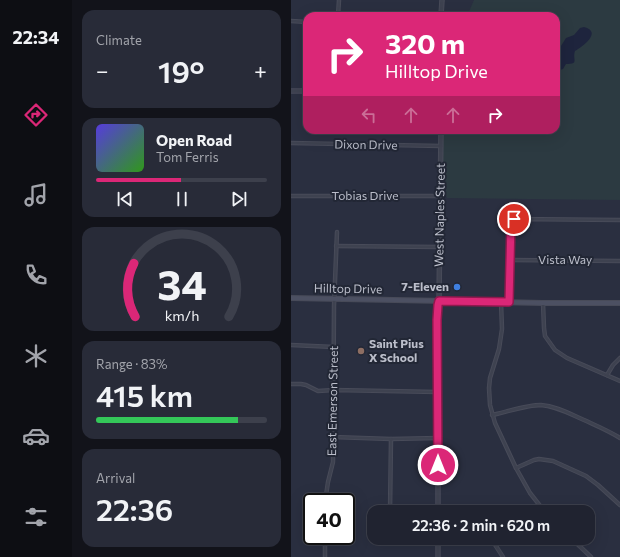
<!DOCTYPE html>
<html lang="en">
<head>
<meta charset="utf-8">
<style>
	:root { --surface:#202330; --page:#282b38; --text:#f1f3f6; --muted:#a2a4ab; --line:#3d404c; --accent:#db2777 }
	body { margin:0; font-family:Commissioner,sans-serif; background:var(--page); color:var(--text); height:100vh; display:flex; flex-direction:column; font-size:15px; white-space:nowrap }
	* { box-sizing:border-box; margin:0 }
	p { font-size:13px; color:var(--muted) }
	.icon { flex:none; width:22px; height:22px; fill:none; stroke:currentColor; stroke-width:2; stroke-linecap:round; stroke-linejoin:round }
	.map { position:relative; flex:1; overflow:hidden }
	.drawer { display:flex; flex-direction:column; gap:10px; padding:10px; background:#12131a; width:219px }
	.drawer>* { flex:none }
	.hud { position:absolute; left:12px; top:12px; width:257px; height:122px; border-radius:12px; box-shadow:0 4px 16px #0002,0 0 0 1px var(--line); background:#db2777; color:#fff; overflow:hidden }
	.speed { position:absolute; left:12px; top:493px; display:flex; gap:8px; font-size:20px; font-weight:700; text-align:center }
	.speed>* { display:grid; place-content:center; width:52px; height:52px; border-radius:50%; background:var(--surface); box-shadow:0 4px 16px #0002,0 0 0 1px var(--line); line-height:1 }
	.speed .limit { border:2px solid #111; border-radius:6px; background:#fff; color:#111 }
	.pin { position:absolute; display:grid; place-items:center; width:34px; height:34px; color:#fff; margin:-17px; border:2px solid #fff; border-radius:50%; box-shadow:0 1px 4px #0007 }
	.me { position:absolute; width:44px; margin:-22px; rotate:0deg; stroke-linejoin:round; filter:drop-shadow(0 0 3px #0008) }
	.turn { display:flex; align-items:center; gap:14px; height:84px; padding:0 16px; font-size:18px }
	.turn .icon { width:52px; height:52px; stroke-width:2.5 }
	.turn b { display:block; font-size:28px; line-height:34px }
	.lanes { display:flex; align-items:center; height:38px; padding:0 16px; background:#0003; justify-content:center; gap:20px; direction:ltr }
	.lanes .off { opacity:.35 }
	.big { font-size:30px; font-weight:600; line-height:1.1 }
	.drawer .card { flex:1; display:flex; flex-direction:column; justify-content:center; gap:6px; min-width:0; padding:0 14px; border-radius:12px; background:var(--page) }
	.drawer .dial { align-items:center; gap:0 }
	.dial svg { height:104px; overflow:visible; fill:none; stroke:var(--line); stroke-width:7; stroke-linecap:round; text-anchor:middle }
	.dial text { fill:var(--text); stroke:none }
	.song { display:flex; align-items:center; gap:12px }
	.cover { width:48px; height:48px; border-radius:6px; background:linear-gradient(135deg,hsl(250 70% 55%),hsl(110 70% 35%)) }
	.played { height:4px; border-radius:2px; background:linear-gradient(90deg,var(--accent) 50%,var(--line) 50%) }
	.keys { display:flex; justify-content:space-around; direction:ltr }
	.heat { display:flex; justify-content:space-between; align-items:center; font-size:22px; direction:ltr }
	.charge { height:6px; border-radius:3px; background:linear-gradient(90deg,#34c759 83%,var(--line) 0) }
	.trip { position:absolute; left:76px; top:505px; width:228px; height:40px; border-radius:12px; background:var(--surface); box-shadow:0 4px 16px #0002,0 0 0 1px var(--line); font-weight:600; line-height:40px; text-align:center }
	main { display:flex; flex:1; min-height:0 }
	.dock { display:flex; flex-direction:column; width:72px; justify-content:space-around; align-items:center; background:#0d0e13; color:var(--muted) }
	.dock .icon { width:28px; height:28px }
	.dock .selected { color:var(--accent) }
	.dock b { font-size:18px; color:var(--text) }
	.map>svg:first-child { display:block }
	.green { fill:#2c3a41 }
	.water { fill:#1e243d }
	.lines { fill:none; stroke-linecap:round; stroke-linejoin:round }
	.minor-casing { stroke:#484b59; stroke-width:4.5 }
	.tertiary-casing { stroke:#484b59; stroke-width:5.5 }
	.secondary-casing { stroke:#484b59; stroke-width:6 }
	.minor { stroke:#3e4250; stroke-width:2.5 }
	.tertiary { stroke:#3e4250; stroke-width:3.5 }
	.secondary { stroke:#4c5062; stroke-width:4 }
	.route-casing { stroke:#8e194d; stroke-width:10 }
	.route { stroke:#db2777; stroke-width:7 }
	.shop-dot { fill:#3f7fe0; stroke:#222735; stroke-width:1.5 }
	.education-dot { fill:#8d6e63; stroke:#222735; stroke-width:1.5 }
	.labels { text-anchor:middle; stroke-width:4; stroke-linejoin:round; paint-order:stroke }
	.street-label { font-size:12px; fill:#bbbeca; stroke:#222735 }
	.poi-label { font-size:12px; font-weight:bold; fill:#bbbeca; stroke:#222735; text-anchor:end }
</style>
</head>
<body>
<main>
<nav class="dock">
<b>22:34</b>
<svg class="icon selected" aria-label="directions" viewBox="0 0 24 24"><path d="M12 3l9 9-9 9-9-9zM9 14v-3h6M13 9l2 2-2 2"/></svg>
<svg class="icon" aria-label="music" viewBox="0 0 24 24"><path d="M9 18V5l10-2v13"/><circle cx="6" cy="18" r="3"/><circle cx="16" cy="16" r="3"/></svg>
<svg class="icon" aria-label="phone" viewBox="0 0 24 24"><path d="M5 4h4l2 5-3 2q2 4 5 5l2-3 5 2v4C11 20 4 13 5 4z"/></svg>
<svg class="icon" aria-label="climate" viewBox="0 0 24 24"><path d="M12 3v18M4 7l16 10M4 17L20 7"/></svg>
<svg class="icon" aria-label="car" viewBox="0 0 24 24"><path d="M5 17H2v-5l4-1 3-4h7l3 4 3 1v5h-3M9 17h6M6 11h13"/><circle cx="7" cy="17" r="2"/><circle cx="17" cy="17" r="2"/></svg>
<svg class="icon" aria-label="filters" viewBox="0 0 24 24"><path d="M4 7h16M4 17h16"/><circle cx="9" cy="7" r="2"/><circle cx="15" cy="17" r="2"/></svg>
</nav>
<section class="drawer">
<div class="card"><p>Climate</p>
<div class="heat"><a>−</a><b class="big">19°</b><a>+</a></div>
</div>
<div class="card">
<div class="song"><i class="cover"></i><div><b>Open Road</b><p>Tom Ferris</p></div></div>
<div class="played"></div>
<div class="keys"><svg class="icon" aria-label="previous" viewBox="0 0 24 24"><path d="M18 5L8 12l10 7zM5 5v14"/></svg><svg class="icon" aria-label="pause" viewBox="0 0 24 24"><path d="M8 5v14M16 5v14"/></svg><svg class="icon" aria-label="next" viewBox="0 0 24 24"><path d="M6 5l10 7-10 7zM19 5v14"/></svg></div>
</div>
<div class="card dial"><svg viewBox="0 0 100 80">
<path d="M14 69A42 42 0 1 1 86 69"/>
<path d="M14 69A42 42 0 0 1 13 28" stroke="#db2777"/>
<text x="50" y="56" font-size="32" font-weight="700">34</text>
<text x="50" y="72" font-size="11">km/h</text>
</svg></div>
<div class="card"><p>Range · 83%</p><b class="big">415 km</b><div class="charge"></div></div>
<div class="card"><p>Arrival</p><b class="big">22:36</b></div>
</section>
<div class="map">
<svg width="329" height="557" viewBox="0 0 329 557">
	<rect width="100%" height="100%" fill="#2a2f40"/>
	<polygon class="green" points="183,0 329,0 329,200 156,198 148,175 149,130 265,130 265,16 176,16"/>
	<path class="water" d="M 293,27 C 312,32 291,47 284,51 C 281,60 289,64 275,64 L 272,69 L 269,70 L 265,66 L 265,49 L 270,46 L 275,38 L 283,35 L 289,28 Z"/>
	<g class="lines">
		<g class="minor-casing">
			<g id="minor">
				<polyline points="47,16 48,0"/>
				<polyline points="0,21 16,22"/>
				<polyline points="0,143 150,146"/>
				<polyline points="0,196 149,196"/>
				<polyline points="45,246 148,247"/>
				<polyline points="219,260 329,261"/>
				<polyline points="210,302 211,329 208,349 199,378 198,388 199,405 204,423 225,468 239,493 254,512"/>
				<polyline points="218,302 220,223 223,219 329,220"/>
				<polyline points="252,303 253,328 254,336 264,350 276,358 329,381"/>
				<polyline points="0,345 43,347"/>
				<polyline points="316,375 322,365 329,358"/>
				<polyline points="0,384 10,384 15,385 27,391 43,390 146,392"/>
				<path d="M 201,415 C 215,412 236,405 250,405 C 265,406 279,414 293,420 C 306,426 318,431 329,438"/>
				<polyline points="42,437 100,439 147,438"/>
				<polyline points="225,468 243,460 248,459 262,461 295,476 307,485 329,505"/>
				<polyline points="34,502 37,482 42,462 43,306 46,232"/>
				<polyline points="99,512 100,439"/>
				<polyline points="198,538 201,540 212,557"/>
				<polyline points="280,538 300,557"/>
				<polyline points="34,557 34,536"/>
			</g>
		</g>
		<g class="tertiary-casing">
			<g id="tertiary">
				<polyline points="150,16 151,0"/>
				<polyline points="0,91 16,91"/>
				<polyline points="147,512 147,307 148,301 150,130"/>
				<polyline points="147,557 147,538"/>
			</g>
		</g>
		<g class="secondary-casing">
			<polyline id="secondary" points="0,298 252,303 329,303"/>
		</g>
		<use href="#minor" class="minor"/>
		<use href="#tertiary" class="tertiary"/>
		<use href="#secondary" class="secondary"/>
	</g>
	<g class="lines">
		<g class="route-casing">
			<polyline id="route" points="147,465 146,320 147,305 148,301 218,302 220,223 223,219"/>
		</g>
		<use href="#route" class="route"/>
	</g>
	<circle class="shop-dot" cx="166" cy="287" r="4"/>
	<circle class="education-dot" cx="70" cy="351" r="4"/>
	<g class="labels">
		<g class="street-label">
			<text transform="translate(75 145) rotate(1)" y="4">Dixon Drive</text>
			<text x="74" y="200">Tobias Drive</text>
			<text transform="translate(149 215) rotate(-89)" y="4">West Naples Street</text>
			<text x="274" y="264">Vista Way</text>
			<text transform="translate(57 289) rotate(1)" y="4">Hilltop Drive</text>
			<text transform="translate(42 401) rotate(-89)" y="4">East Emerson Street</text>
		</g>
		<g class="poi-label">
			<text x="158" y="291">7-Eleven</text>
			<text x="78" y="348" text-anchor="start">Saint Pius<tspan x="78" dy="14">X School</tspan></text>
		</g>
	</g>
</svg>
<div class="speed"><div class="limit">40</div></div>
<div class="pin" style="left:223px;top:219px;background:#d93025"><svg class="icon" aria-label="arrive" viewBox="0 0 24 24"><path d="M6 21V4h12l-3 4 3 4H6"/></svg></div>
<svg class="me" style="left:147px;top:465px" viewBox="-20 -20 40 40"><circle r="17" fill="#db2777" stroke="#fff" stroke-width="3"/><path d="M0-11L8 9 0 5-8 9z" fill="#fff"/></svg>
<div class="trip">22:36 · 2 min · 620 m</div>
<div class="hud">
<div class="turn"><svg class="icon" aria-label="right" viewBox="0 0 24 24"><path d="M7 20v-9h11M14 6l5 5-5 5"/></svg><div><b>320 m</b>Hilltop Drive</div></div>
<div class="lanes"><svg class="icon off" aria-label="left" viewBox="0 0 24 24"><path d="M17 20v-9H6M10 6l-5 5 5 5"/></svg><svg class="icon off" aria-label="ahead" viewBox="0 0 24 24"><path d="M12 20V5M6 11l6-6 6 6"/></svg><svg class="icon off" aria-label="ahead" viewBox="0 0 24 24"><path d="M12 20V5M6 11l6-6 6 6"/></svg><svg class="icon" aria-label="right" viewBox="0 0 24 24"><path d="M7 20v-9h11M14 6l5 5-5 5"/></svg></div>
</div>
</div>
</main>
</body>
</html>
